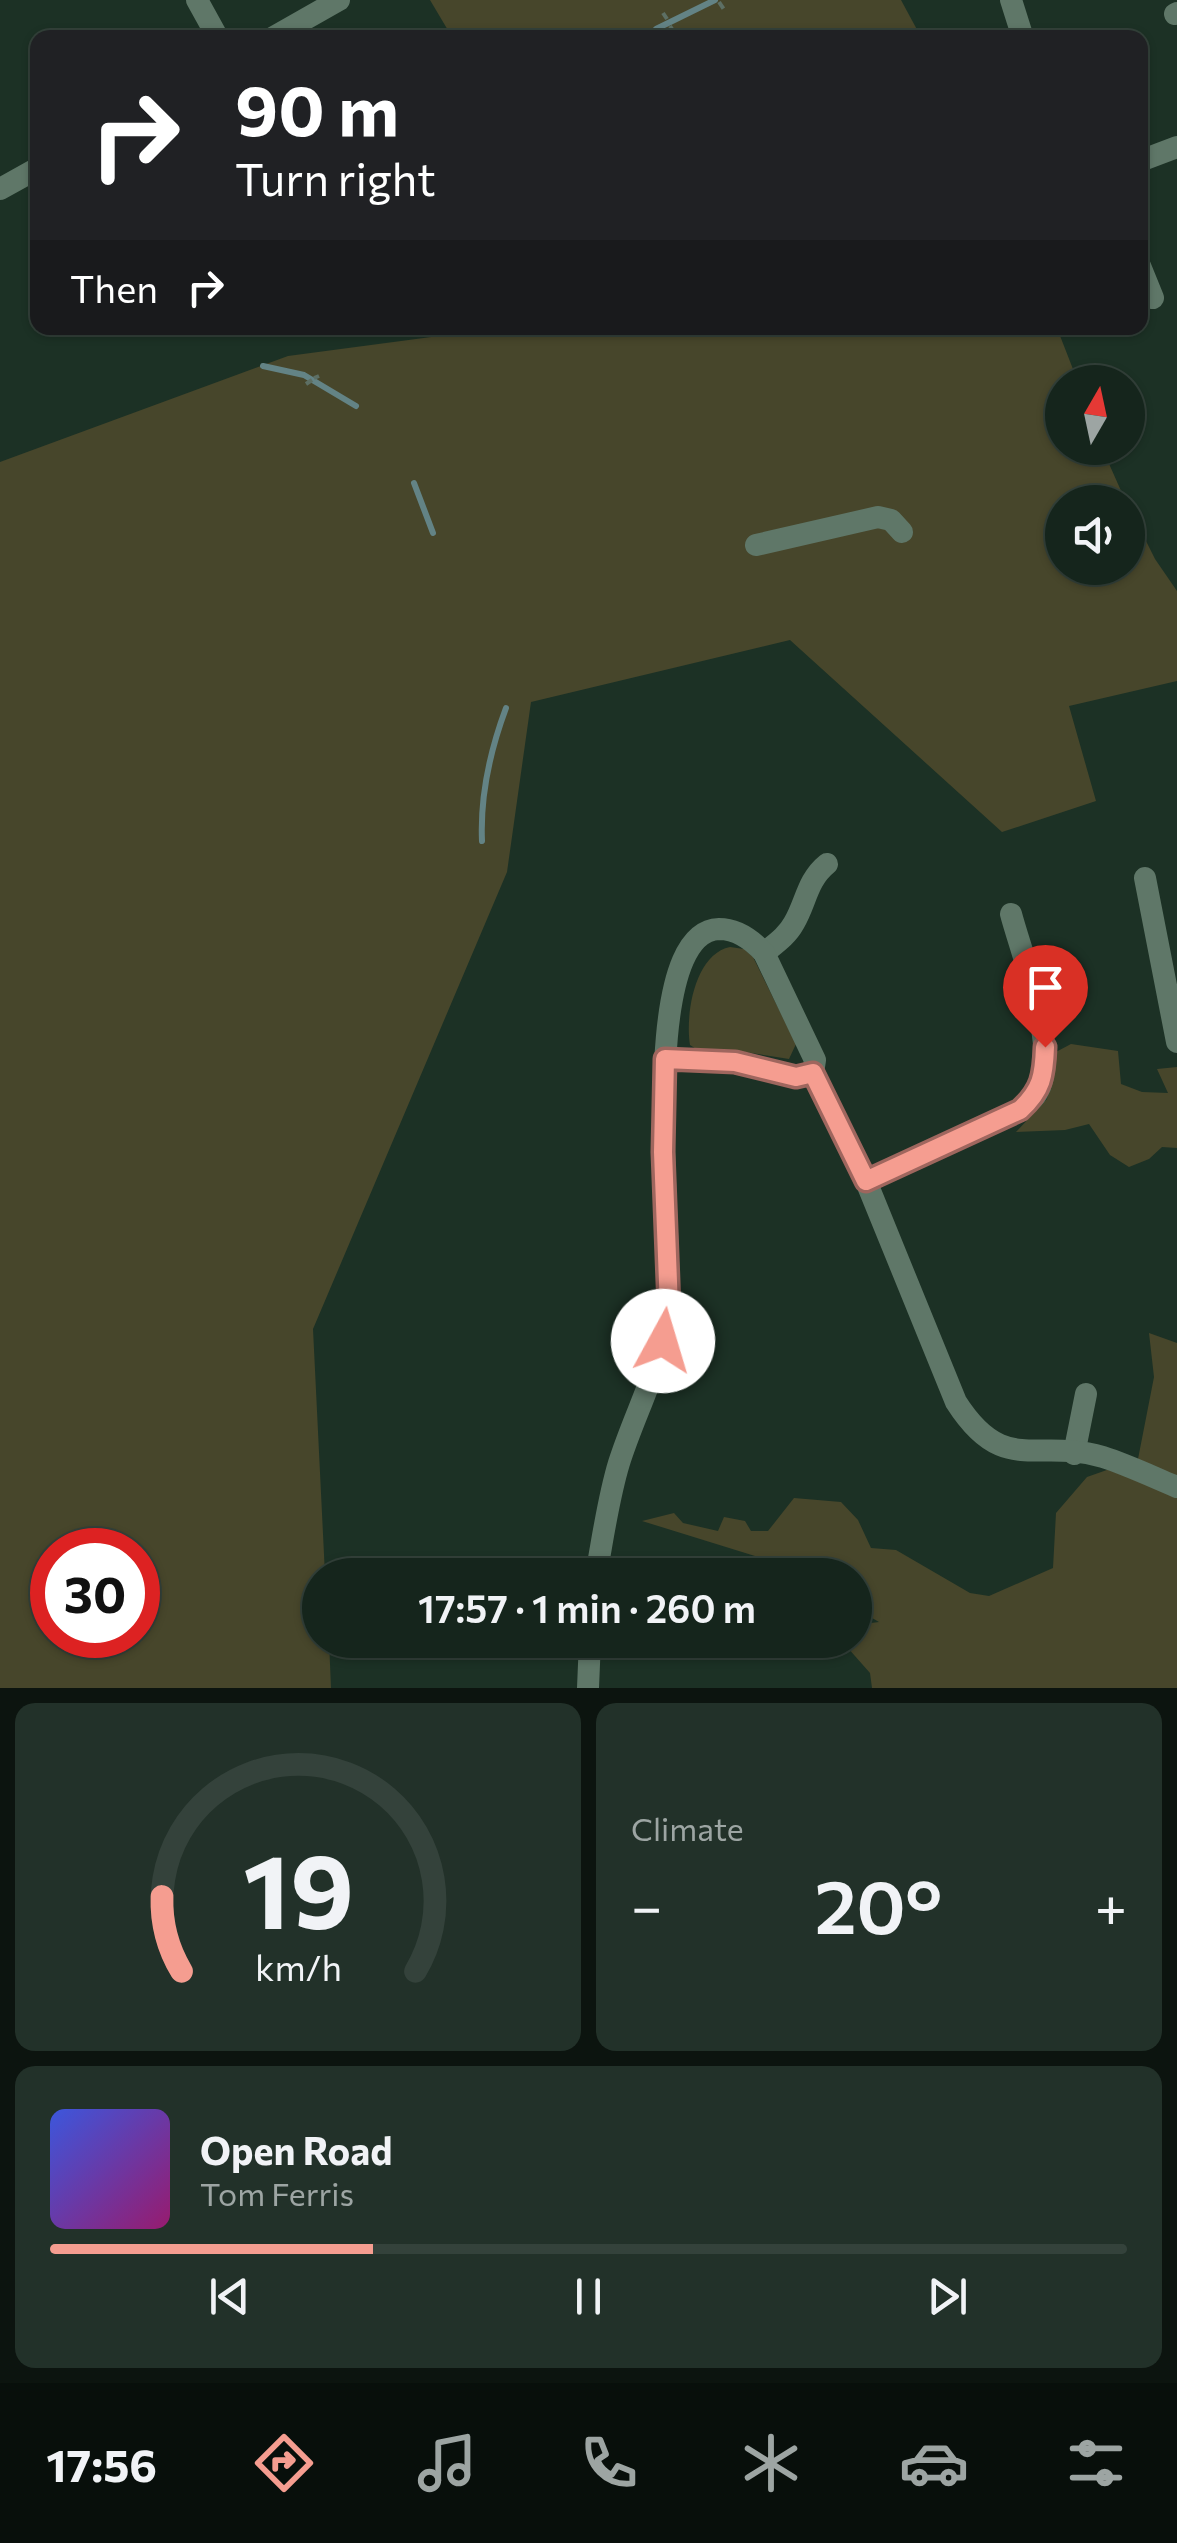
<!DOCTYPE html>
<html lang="en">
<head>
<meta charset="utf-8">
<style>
	:root { --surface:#15251c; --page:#223129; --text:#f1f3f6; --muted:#9da5a3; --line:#34423b; --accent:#f59d90 }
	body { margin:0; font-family:Commissioner,sans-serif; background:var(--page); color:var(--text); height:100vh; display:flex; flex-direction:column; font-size:38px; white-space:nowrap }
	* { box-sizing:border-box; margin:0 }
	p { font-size:32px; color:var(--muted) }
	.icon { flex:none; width:55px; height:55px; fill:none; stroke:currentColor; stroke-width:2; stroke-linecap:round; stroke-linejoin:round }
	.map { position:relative; height:1688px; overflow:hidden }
	.side { display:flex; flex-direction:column; gap:15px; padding:15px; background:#0c140f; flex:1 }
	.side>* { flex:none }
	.hud { position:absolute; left:30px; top:30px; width:1118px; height:305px; border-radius:20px; box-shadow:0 2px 8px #0004,0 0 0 2px var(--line); background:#202124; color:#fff; overflow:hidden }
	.needle { width:65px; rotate:9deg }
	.fabs { position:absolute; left:1045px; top:365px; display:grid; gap:20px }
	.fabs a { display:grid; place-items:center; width:100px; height:100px; border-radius:50%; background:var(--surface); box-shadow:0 2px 8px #0004,0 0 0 2px var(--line); font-size:50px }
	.speed { position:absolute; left:30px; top:1528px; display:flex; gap:20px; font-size:50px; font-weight:700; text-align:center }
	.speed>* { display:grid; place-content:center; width:130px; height:130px; border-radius:50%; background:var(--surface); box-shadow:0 2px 8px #0004,0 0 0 2px var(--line); line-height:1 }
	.speed .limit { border:15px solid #d22; background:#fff; color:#111 }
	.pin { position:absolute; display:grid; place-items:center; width:85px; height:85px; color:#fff; margin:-102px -42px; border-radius:50% 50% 50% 0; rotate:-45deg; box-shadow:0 0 10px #0007 }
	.pin .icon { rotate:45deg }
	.me { position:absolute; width:110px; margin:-55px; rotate:6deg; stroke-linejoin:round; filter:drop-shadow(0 0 8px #0008) }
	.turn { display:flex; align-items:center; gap:35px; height:210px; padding:0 40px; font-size:45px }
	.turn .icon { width:130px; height:130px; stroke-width:2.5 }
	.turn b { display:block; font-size:70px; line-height:85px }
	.then { display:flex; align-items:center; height:95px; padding:0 40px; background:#0003; gap:20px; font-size:38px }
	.big { font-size:75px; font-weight:600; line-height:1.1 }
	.side .widget { flex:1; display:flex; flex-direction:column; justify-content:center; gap:15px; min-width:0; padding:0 35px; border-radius:20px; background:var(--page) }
	.side .dial { align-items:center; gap:0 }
	.dial svg { height:260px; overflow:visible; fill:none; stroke:var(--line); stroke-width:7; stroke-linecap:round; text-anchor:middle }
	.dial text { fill:var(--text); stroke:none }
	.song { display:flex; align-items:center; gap:30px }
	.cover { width:120px; height:120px; border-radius:15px; background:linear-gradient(135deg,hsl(230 70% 55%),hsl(320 70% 35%)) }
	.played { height:10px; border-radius:5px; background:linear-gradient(90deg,var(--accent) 30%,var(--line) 30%) }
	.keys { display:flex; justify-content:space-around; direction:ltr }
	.heat { display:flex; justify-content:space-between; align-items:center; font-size:55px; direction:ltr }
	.side .tiles { flex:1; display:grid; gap:15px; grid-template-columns:1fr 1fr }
	.widget:last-child { grid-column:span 2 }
	.trip { position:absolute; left:302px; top:1558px; width:570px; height:100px; border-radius:50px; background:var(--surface); box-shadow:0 2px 8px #0004,0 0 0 2px var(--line); font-weight:600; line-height:100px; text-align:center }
	.tabs { display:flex; height:160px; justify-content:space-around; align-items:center; background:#080f0b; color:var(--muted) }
	.tabs .icon { width:70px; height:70px }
	.tabs .selected { color:var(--accent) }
	.tabs b { font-size:45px; color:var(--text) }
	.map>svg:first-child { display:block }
	.green { fill:#47462b; fill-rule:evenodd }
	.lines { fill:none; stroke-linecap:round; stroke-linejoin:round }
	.stream { stroke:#638385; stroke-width:6 }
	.path { stroke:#5d6f64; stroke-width:4; stroke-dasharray:8 5; stroke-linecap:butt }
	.minor { stroke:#5f7768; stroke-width:22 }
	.route-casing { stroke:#9f665e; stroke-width:25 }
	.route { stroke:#f59d90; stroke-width:18 }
</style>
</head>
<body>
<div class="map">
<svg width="1177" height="1688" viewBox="0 0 1177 1688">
	<rect width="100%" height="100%" fill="#1c3125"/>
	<g class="green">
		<polygon points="430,0 901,0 921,37 452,37"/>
		<path d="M 499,328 L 1057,328 L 1078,382 L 1062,382 L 1062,448 L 1102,448 L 1126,502 L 1062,502 L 1062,568 L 1128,568 L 1128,505 L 1155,559 L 1177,591 L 1177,681 L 1069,706 L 1096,801 L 1002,832 L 790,640 L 531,702 L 507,872 L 313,1329 L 325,1575 L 320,1575 L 320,1640 L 329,1640 L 331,1688 L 0,1688 L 0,462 L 288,356 ZM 52,1550 L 138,1550 L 138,1635 L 52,1635 Z"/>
		<path d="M 730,947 L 744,949 L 753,957 L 796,1044 L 789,1059 L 733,1050 L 701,1052 L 690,1045 C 685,1014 695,954 730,947 Z"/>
		<polygon points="1071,1044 1118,1051 1121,1084 1142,1092 1168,1093 1157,1069 1177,1067 1177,1148 1162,1147 1149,1159 1129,1167 1110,1155 1089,1124 1065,1130 1016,1132 1047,1099 1054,1053"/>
		<polygon points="1149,1333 1177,1343 1177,1688 872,1688 870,1673 847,1647 849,1640 855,1640 855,1625 879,1622 855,1608 855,1575 773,1570 755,1556 642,1521 674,1513 683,1523 718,1531 724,1517 745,1521 751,1531 768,1531 794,1498 841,1502 858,1520 871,1548 896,1550 970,1593 989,1596 1053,1568 1056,1513 1087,1477 1138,1459 1154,1377"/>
	</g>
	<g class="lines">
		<g class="stream">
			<polyline points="661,38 656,29 715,0"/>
			<polyline points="263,366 304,375 356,406"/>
			<polyline points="414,483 433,533"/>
			<path d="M 482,841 C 480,795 490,751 506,708"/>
		</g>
		<g class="path">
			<polyline points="719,2 725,11"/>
			<polyline points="663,13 667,19"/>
			<polyline points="670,26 674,32"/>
			<polyline points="314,378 319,376"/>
			<polyline points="306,384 312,380"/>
		</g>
		<g class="minor">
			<polyline points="197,0 218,38"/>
			<polyline points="1011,0 1023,38"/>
			<polyline points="1175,14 1177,13"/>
			<polyline points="272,38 339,0"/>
			<polyline points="1140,161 1177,147"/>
			<polyline points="0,189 38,168"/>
			<polyline points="1140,266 1153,298"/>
			<polyline points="756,545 878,517 891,520 902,532"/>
			<polyline points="1145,878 1177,1042"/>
			<path d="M 764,953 C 775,944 787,936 794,923 C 806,903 807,880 827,864"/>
			<polyline points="665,1059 735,1062 796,1077 813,1073"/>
			<path d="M 866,1181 L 1020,1110 C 1026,1105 1034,1099 1037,1093 C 1061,1054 1022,956 1011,914"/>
			<polyline points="1074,1454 1086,1394"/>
			<path d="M 596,1575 C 603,1538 608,1499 619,1463 C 635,1412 662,1365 668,1312 C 675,1255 633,932 719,929 C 737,929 753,941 764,953 L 815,1060 L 813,1073 L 866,1181 L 956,1402 C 1004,1477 1036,1437 1103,1457 C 1128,1465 1153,1477 1177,1487"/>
			<polyline points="588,1688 590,1640"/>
		</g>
	</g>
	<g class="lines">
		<g class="route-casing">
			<path id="route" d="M 663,1341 L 669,1308 L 663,1152 L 665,1059 L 735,1062 L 796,1077 L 813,1073 L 866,1181 L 1020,1110 C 1042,1090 1044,1075 1045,1047"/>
		</g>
		<use href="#route" class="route"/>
	</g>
</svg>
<div class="fabs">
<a><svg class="needle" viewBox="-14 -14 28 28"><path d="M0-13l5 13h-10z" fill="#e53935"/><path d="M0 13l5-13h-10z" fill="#9da5a3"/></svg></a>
<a><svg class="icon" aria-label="sound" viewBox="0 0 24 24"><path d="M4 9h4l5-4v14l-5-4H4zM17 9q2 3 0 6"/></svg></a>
</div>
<div class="speed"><div class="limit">30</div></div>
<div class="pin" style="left:1045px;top:1047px;background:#d93025"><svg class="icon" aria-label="arrive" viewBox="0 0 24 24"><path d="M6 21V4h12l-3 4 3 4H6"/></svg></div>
<svg class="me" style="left:663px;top:1341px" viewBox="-20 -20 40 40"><circle r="19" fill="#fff"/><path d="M0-13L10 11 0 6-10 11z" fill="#f59d90"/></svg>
<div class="trip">17:57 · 1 min · 260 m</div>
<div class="hud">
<div class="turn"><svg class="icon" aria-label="right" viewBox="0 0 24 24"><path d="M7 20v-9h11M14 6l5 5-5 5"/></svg><div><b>90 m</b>Turn right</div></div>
<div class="then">Then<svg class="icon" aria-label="right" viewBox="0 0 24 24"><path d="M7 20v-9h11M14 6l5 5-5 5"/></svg></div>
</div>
</div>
<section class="side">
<div class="tiles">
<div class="widget dial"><svg viewBox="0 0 100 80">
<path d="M14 69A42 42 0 1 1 86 69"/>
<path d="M14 69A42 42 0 0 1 8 46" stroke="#f59d90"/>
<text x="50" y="56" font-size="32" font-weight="700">19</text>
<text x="50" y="72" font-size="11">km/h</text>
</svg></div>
<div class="widget"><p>Climate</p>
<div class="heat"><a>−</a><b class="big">20°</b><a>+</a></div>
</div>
<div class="widget">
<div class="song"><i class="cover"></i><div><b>Open Road</b><p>Tom Ferris</p></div></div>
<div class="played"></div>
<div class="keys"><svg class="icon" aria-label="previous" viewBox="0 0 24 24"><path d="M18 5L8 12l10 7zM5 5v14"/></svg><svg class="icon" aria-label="pause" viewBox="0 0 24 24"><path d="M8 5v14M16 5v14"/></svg><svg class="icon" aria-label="next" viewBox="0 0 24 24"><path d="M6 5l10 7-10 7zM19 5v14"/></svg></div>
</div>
</div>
</section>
<nav class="tabs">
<b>17:56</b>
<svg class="icon selected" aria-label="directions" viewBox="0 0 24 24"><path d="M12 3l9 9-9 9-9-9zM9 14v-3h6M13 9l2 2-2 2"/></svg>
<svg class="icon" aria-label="music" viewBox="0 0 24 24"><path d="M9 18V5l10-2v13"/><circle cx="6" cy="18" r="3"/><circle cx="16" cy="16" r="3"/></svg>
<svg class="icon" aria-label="phone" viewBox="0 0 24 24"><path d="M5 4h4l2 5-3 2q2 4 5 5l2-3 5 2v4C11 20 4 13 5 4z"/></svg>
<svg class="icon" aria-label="climate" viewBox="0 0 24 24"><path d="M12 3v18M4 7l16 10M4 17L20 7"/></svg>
<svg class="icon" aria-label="car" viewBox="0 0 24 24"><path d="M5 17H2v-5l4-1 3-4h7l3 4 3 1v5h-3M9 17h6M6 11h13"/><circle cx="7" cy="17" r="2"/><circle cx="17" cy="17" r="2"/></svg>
<svg class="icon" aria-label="filters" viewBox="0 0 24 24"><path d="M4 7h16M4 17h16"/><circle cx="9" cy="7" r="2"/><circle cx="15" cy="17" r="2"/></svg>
</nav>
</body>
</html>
